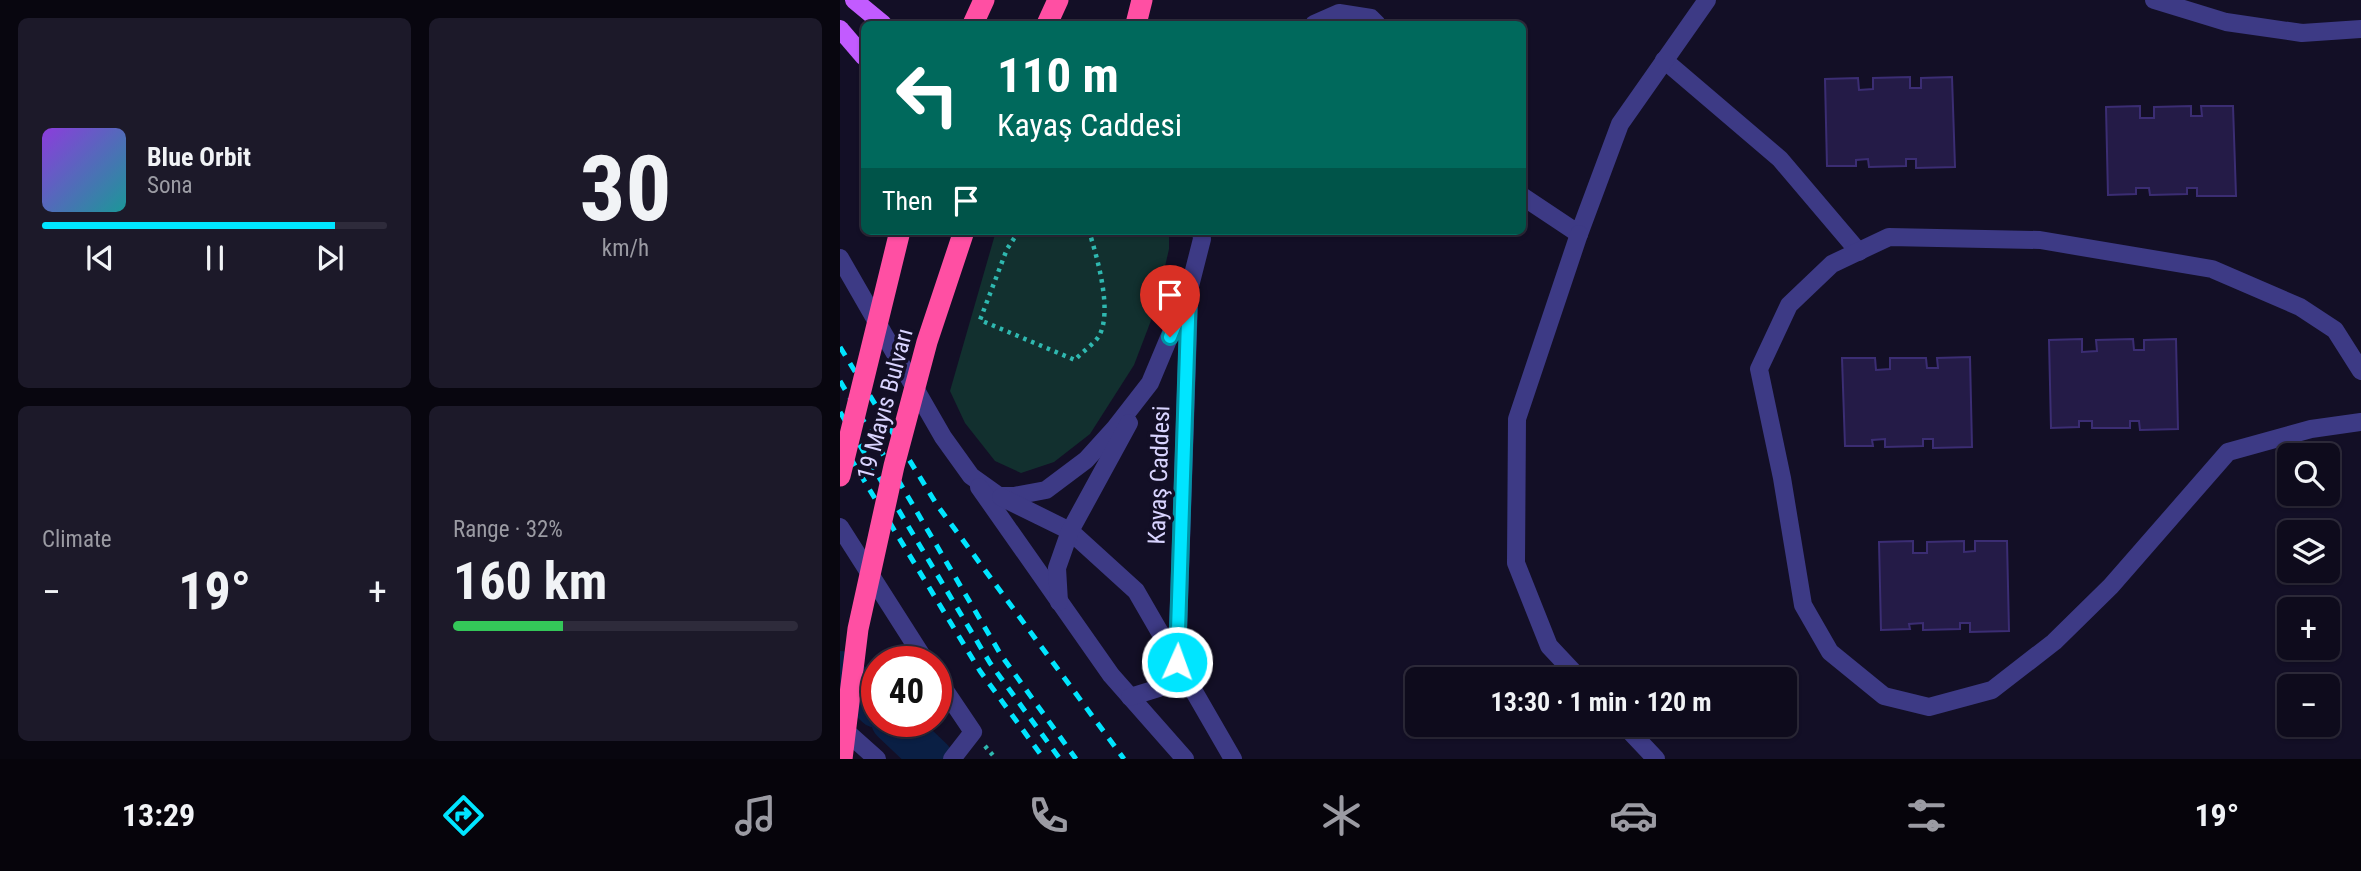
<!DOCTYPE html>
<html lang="en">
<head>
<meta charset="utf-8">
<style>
	:root { --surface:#0e0b1c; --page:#1c1929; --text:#f1f3f6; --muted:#9b9ba3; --line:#2e2b3b; --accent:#00e5ff }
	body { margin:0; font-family:"Roboto Condensed",sans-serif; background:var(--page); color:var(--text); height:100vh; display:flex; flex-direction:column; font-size:26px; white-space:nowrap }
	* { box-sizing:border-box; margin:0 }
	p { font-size:23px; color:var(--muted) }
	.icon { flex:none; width:38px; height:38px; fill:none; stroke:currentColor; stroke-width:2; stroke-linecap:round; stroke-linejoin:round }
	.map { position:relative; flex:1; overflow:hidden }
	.sheet { display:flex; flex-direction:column; gap:18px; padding:18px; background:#08060f; width:840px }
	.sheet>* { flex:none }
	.hud { position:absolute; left:21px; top:21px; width:665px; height:214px; border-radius:10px; box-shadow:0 2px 5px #0004,0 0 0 2px var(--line); background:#00695c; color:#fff; overflow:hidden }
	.fabs { position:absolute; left:1437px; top:443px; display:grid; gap:14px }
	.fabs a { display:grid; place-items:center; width:63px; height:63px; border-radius:10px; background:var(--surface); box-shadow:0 2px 5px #0004,0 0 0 2px var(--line); font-size:35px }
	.speed { position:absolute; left:21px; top:646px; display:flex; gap:14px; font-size:35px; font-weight:700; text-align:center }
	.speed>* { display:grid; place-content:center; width:91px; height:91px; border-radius:50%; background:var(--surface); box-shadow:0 2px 5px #0004,0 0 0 2px var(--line); line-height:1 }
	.speed .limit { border:10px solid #d22; background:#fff; color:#111 }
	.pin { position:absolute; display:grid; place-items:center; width:60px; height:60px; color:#fff; margin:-72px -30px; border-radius:50% 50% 50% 0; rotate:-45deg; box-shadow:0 0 7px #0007 }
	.pin .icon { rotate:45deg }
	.me { position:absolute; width:77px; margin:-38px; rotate:2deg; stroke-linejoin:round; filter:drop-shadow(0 0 5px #0008) }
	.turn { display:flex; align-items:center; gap:24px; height:147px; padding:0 21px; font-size:32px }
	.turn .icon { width:91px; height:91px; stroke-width:2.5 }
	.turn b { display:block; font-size:49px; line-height:60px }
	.then { display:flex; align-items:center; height:66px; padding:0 21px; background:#0003; gap:14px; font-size:26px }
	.big { font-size:52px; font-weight:700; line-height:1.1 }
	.sheet .tile { flex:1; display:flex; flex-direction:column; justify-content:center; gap:10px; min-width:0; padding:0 24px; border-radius:10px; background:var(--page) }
	.sheet .dial { align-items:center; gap:0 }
	.dial b { font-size:91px; line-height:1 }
	.song { display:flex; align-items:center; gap:21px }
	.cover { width:84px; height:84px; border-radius:10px; background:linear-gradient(135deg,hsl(270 70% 55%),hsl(180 70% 35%)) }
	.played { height:7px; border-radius:4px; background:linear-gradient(90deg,var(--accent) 85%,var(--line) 85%) }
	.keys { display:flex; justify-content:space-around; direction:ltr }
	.heat { display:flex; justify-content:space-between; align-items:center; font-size:38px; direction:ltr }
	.charge { height:10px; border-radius:5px; background:linear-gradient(90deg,#34c759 32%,var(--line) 0) }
	.sheet .tiles { flex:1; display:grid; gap:18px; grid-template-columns:repeat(2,1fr) }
	.trip { position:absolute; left:565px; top:667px; width:392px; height:70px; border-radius:10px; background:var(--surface); box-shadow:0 2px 5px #0004,0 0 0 2px var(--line); font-weight:700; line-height:70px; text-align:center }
	.dock { display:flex; height:112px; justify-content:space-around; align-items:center; background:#06040b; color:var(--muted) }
	.dock .icon { width:49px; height:49px }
	.dock .selected { color:var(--accent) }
	.dock b { font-size:32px; color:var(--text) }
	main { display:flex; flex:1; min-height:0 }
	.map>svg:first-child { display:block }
	.green { fill:#12302f }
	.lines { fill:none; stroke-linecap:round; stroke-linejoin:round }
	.river { stroke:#0a1f44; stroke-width:42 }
	.building { fill:#241b47; stroke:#3b2d73; stroke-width:2 }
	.path { stroke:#2fb8b0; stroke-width:4.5; stroke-dasharray:3.5 5; stroke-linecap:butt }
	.minor { stroke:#3d3a85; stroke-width:18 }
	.major { stroke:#c25bff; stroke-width:18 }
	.highway { stroke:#ff4fa3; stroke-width:21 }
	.rail { stroke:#00e5ff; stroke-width:5; stroke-dasharray:10 9; stroke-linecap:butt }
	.highway-bridge { stroke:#ff4fa3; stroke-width:21 }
	.route-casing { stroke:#0095a6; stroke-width:18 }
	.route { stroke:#00e5ff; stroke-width:12 }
	.labels { text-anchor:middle; stroke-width:7; stroke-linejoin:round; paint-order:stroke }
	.street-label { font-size:24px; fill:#d9d4ff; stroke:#130f26 }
</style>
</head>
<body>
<main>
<section class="sheet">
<div class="tiles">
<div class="tile">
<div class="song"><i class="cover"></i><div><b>Blue Orbit</b><p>Sona</p></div></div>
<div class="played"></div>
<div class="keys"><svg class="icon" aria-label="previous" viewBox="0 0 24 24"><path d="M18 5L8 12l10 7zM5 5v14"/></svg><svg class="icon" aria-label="pause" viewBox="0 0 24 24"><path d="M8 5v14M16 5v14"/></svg><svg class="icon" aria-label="next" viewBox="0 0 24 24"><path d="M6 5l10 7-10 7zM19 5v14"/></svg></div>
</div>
<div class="tile dial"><b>30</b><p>km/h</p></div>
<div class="tile"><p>Climate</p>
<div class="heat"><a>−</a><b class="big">19°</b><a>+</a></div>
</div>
<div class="tile"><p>Range · 32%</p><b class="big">160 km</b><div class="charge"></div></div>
</div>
</section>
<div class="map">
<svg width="1521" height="759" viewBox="0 0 1521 759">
	<rect width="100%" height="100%" fill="#130f26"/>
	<polygon class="green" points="156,231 329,231 329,249 315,310 294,365 250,434 214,462 181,473 155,461 125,423 110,391"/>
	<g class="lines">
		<g class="river">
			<polyline points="0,672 37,707"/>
			<polyline points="52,721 92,759"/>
		</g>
	</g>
	<g class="building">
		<polygon points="1070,77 1070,88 1081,88 1081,78 1112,77 1115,167 1076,168 1076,159 1066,159 1066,166 1029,167 1028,159 1016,160 1016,166 987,166 985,79 1018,78 1019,90 1033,89 1033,78"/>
		<polygon points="1300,106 1300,118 1314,118 1314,107 1351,106 1351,116 1362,116 1361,106 1393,106 1396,196 1357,196 1357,188 1347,188 1347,194 1310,195 1309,188 1296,188 1296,194 1268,195 1266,107"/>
		<polygon points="1242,339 1242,352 1257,351 1256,340 1293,339 1294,350 1304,350 1304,340 1336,339 1338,429 1300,430 1299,421 1290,421 1290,428 1252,428 1252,421 1239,421 1239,427 1211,428 1209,340"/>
		<polygon points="1130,357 1132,447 1093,448 1093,439 1083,439 1083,446 1045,447 1045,439 1032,440 1033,446 1005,446 1002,358 1035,358 1036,370 1050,369 1050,358 1086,358 1087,368 1098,368 1097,358"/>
		<polygon points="1073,541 1073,553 1087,553 1087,542 1124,541 1124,552 1135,551 1135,541 1167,541 1169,631 1130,632 1130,623 1120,623 1120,629 1083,630 1083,623 1069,624 1070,629 1041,630 1039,542"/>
	</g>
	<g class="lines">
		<g class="path">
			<path d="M 179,231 L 167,249 L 140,320 L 235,360 C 242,352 254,344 259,336 C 273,311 257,257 249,231"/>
			<polyline points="145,746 156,759"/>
		</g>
		<g class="minor">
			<polyline points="1314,0 1386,22 1462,33 1521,29"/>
			<polyline points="474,24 499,13 531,18 537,24"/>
			<polyline points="824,60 940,159 1019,252"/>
			<polyline points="682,196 739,234 780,124 867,0"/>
			<polyline points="739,234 677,419 676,563 709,646 740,679"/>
			<polyline points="0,258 103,437 131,476 159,496 174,496 206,490 246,460 275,428 310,383 349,290 362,239 361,231"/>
			<polyline points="1521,371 1495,330 1460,307 1372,269 1200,240 1049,237 992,264 949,305 919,369 942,478 963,605 990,652 1044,696 1089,707 1152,690 1214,642 1271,586 1388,452 1471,429 1521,422"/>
			<polyline points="139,487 271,675 345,759"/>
			<polyline points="161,497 230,531 296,591 393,759"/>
			<polyline points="0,527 86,662"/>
			<polyline points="219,602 217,568 230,531 289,423"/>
			<polyline points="96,677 133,732 112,759"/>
			<polyline points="290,697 319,688 337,662 349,300"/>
			<polyline points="783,724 816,759"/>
			<polyline points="0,726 37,759"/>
		</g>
		<g class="major">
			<polyline points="14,0 43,24"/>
			<polyline points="0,29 24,57"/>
		</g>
		<g class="highway">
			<polyline points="133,24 144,0"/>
			<polyline points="207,24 218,0"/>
			<polyline points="296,24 302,0"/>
		</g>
		<g class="rail">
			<polyline points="0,347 97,505 284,759"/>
			<polyline points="0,381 161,655 236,759"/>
			<polyline points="0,412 150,663 220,759"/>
			<polyline points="0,441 140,671 204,759"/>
		</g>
		<g class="highway-bridge">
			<polyline points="0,476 59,235"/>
			<polyline points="2,759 18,629 54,466 87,342 124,231"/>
		</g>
	</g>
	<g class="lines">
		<g class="route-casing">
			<polyline id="route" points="330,337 349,290 337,662"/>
		</g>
		<use href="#route" class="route"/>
	</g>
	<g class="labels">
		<g class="street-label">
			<text transform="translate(45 404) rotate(-75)" y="8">19 Mayıs Bulvarı</text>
			<text transform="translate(319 475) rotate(-88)" y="8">Kayaş Caddesi</text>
		</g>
	</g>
</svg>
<div class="fabs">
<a><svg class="icon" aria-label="search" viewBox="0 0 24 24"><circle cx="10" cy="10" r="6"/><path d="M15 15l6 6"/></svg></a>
<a><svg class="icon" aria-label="layers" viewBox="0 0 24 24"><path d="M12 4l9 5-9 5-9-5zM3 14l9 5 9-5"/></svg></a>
<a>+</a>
<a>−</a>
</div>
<div class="speed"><div class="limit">40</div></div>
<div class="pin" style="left:330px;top:337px;background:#d93025"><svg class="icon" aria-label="arrive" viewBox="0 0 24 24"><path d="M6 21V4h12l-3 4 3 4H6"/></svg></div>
<svg class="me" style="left:337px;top:662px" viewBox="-20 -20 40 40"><circle r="17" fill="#00e5ff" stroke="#fff" stroke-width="3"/><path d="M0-11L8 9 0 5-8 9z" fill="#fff"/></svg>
<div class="trip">13:30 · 1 min · 120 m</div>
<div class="hud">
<div class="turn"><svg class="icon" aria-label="left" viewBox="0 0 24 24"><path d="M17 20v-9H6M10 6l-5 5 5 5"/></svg><div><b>110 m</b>Kayaş Caddesi</div></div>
<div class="then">Then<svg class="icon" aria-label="arrive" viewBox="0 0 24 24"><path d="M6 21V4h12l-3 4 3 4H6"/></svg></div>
</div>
</div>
</main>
<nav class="dock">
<b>13:29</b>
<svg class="icon selected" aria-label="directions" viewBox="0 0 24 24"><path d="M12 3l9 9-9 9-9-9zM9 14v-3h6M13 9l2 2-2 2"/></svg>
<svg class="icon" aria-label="music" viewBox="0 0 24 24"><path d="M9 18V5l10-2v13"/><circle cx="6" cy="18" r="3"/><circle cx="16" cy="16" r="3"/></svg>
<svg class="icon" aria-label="phone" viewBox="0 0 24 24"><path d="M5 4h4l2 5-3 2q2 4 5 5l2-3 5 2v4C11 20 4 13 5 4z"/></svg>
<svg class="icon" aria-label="climate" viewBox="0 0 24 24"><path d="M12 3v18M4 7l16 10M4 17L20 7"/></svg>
<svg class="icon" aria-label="car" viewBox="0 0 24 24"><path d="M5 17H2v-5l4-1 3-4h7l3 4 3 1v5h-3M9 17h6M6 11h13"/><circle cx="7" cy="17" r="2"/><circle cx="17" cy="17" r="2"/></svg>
<svg class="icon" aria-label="filters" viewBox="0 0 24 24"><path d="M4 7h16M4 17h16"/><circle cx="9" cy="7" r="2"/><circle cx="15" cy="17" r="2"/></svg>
<b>19°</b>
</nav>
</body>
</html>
